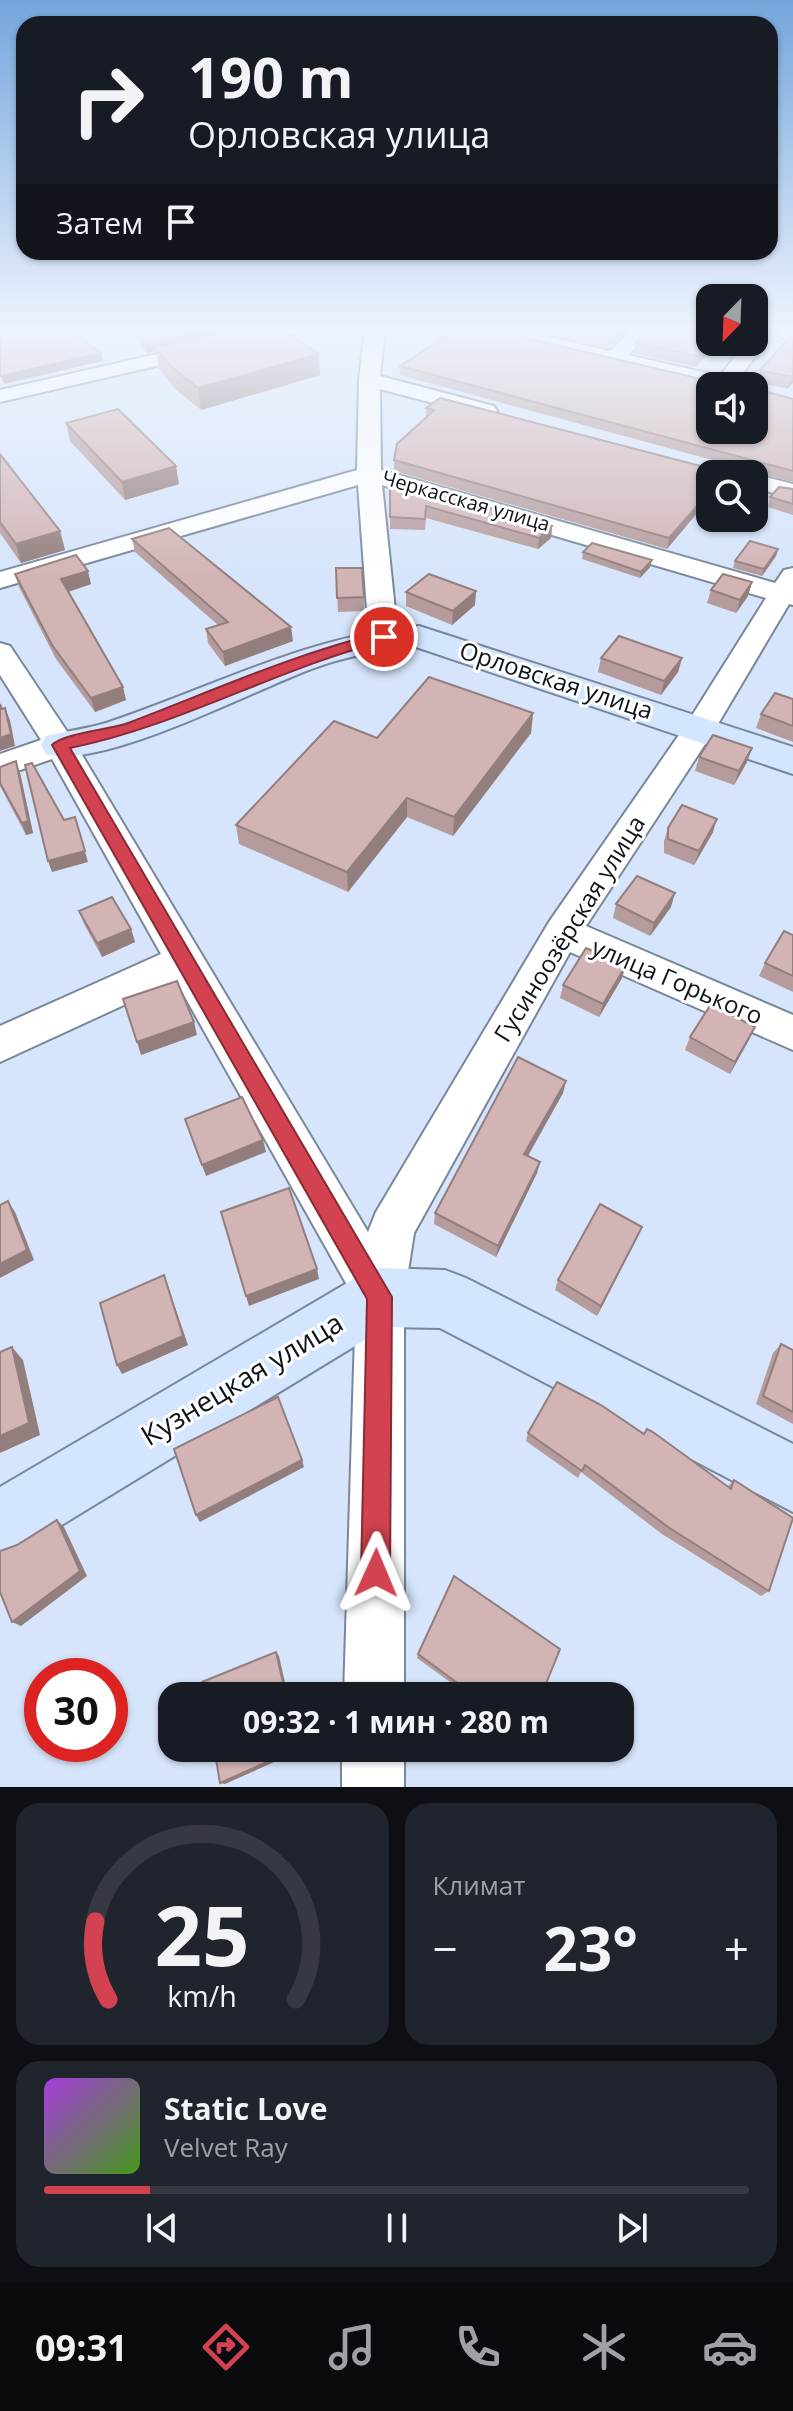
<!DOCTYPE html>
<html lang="ru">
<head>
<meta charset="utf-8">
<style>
	:root { --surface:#171b24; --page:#20242c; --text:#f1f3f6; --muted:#9ea1a6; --line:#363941; --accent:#d24250 }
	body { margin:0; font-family:"Open Sans",sans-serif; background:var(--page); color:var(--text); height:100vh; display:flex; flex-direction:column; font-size:30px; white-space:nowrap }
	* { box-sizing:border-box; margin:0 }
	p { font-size:26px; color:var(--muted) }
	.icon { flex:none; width:44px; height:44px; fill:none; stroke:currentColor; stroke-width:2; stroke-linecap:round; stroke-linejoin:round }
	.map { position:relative; height:1787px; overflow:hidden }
	.drawer { display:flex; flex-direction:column; gap:16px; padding:16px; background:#0d0f14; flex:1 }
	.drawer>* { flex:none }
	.guide { position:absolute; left:16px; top:16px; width:762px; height:244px; border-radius:24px; box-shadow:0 2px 6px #0004; background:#171b24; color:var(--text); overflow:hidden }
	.needle { width:52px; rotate:203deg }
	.tools { position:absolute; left:696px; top:284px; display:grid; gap:16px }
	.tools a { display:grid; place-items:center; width:72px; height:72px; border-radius:16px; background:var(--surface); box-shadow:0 2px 6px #0004; font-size:40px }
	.speed { position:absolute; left:24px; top:1658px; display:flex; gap:16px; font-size:40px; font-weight:700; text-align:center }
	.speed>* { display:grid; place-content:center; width:104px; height:104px; border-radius:50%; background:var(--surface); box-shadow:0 2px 6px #0004; line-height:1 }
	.speed .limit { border:12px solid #d22; background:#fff; color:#111 }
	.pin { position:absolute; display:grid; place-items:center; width:68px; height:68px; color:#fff; margin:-34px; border:4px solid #fff; border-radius:50%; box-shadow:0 2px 8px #0007 }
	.me { position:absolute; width:88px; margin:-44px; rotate:1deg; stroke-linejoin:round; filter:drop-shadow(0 0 6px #0008) }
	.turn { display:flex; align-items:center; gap:28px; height:168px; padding:0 40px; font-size:36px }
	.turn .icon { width:104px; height:104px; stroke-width:2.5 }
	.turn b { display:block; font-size:56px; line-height:68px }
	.then { display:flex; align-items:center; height:76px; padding:0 40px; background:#0003; gap:16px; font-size:30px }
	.big { font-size:60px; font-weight:700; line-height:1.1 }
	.drawer .tile { flex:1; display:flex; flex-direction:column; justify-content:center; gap:12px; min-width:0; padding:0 28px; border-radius:24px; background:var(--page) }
	.drawer .dial { align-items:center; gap:0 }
	.dial svg { height:208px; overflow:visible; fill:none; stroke:var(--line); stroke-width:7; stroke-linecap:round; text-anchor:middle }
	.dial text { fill:var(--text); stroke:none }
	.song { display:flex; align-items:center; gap:24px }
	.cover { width:96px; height:96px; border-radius:12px; background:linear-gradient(135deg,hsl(280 70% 55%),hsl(100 70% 35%)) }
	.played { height:8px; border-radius:4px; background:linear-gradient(90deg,var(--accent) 15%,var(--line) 15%) }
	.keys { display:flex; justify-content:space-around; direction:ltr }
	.heat { display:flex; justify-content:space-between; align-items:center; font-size:44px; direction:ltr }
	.drawer .tiles { flex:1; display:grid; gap:16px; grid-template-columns:1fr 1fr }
	.tile:last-child { grid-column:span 2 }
	.trip { position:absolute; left:158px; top:1682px; width:476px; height:80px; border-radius:24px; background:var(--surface); box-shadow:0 2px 6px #0004; font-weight:700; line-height:80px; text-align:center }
	.dock { display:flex; height:128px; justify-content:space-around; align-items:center; background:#090b0e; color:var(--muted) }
	.dock .icon { width:56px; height:56px }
	.dock .current { color:var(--accent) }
	.dock b { font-size:36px; color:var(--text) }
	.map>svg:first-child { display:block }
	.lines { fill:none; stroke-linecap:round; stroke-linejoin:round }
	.street-casing { stroke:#79879b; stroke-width:4 }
	.secondary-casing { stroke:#79879b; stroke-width:4 }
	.street { fill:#fff; fill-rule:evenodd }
	.secondary { fill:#d4e6ff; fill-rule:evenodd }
	.wall { fill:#b59b9b }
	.shaded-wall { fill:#937e7e }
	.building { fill:#d2b4b4; stroke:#937e7e; stroke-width:2 }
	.route { fill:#d24250; stroke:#882b34; stroke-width:2 }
	.labels { text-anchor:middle; stroke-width:6; stroke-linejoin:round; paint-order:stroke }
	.far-street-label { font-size:20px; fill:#0e131a; stroke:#fff }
	.street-label { font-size:24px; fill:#0e131a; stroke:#fff }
	.near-street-label { font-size:28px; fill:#0e131a; stroke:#fff }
</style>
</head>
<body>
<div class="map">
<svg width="793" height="1787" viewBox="0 0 793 1787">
	<rect width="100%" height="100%" fill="#d6e5fb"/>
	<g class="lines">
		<g class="street-casing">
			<g id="street">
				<polygon points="275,327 310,327 300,333 0,402 0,390"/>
				<polygon points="365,327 385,327 380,376 494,406 497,411 486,417 380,389 381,470 775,583 784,570 793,568 793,605 789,604 715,729 586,926 793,1015 793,1050 570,952 414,1233 404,1297 404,1696 344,1696 356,1301 176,981 0,1062 0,1026 161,954 52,759 0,777 0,754 41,740 0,675 0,643 10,646 76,745 368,1232 376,1212 549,922 688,722 766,598 382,485 395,610 391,616 371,616 367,610 358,485 0,588 0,572 357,470 359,380"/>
				<polygon points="471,327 506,327 610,351 635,327 656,327 628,355 720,376 746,342 754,342 755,337 765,343 738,380 746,386 710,386 481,333"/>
				<polygon points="793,330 793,342 777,335 780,331"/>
				<polygon points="754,474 793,484 793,498 754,488"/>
				<rect x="342" y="1748" width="62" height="39"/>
			</g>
		</g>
		<g class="secondary-casing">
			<g id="secondary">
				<path d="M 419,626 L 793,747 L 793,774 L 416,647 C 381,650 347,656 314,668 C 253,690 104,770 46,754 L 41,745 L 46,736 C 66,731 87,729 106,723 C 211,688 307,636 419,626 Z"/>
				<polygon points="380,1268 445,1270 466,1278 793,1444 793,1512 440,1328 386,1327 24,1548 0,1557 0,1487 359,1276"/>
			</g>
		</g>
		<use href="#street" class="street"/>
		<use href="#secondary" class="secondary"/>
	</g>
	<g class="wall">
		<polygon points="126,327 277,327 320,375 201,410 174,388 159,369 156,351 147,353"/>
		<polygon points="509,327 631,327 609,348"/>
		<polygon points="793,334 793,383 787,389 757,382 760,370"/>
		<polygon points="720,342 695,367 634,353 636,343"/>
		<polygon points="400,366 756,389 793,399 793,482 400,375"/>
		<polygon points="426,408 712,469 730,468 728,474 710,474 667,549 394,471 394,460 426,417"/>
		<polygon points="66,423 179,484 125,500 70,441"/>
		<polygon points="0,454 60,531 65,550 21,563 0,533"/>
		<polygon points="390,479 552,526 551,538 538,549 426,518 425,530 390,529"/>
		<polygon points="793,489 793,515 768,507 770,497"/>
		<polygon points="132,539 293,641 225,666 208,643 206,629 218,625 135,552"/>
		<polygon points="778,549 776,556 762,576 733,568 735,561"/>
		<polygon points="583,552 650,567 640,578 582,559"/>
		<polygon points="336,568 364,597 364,611 338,612"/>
		<polygon points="15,574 91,584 68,592 126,700 95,712 56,659 19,587"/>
		<polygon points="752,582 748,596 736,613 707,603 711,590"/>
		<polygon points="476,591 475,605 452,625 406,606 406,592"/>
		<polygon points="601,658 682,658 678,672 661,695 598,672"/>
		<polygon points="793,699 793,742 756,728 761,714"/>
		<polygon points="533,713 531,733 453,836 407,817 348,892 239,844 236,825 377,738"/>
		<polygon points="699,757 747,762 734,785 695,771"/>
		<polygon points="0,767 20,773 33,833 26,835 0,786"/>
		<polygon points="668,828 713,832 694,865 664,853 664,841"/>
		<polygon points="616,904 671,907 650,936 613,918"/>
		<polygon points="79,911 131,929 135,942 102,957 84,924"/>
		<polygon points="793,935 793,992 759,976 765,963"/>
		<polygon points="622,978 599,1017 560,998 563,985"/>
		<polygon points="755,1027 730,1074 685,1050 690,1037"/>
		<polygon points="566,1081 563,1093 528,1156 540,1162 537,1173 496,1257 434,1224 435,1213"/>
		<polygon points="637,1238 597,1316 555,1290 558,1280"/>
		<polygon points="781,1344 793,1350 793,1424 756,1404 773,1353"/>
		<polygon points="528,1433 644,1434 727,1487 734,1480 769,1591 761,1596 662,1534 581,1472 578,1478 526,1441"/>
		<polygon points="418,1654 541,1696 469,1696 417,1658"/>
	</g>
	<g class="shaded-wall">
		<polygon points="215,327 251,327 155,347 156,351 147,353 145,343"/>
		<polygon points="621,327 631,327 609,348 611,337"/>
		<polygon points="712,342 720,342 695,367 697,356"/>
		<polygon points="101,353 103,361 4,384 1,376"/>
		<polygon points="319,354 320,375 201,410 198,388"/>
		<polygon points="793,375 793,383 787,389 791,377"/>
		<polygon points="176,466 179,484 125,500 122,482"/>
		<polygon points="710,491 710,498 667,549 669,538"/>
		<polygon points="552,526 551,538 538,549 539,538"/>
		<polygon points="60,531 65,550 21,563 16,544"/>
		<polygon points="778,549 776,556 762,576 764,569"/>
		<polygon points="652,560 650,567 640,578 641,572"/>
		<polygon points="88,571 91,584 65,593 61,579"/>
		<polygon points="752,582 748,596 736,613 740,600"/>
		<polygon points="476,591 475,605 452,625 453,611"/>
		<polygon points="291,627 293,641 225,666 223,652"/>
		<polygon points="682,658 678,672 661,695 664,681"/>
		<polygon points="123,687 126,700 95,712 91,698"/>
		<polygon points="5,708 10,720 15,746 0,751 0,738"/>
		<polygon points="533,713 531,733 453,836 454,817"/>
		<polygon points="752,748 747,762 734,785 739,771"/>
		<polygon points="16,761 20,773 33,833 26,835 22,823"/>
		<polygon points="407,798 407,817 348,892 347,872"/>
		<polygon points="75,817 88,862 52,872 48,861"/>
		<polygon points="717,819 713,832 694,865 699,851"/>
		<polygon points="675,893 671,907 650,936 654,923"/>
		<polygon points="131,929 135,942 102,957 97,943"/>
		<polygon points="626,965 622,978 599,1017 603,1004"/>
		<polygon points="194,1022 197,1035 141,1055 137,1042"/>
		<polygon points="755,1027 749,1040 730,1074 735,1062"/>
		<polygon points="566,1081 563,1093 522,1166 524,1154"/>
		<polygon points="263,1140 266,1152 206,1176 202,1165"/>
		<polygon points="540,1162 537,1173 496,1257 498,1246"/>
		<polygon points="8,1201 15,1212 34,1260 0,1278 0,1264"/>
		<polygon points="642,1227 637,1238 597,1316 601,1306"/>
		<polygon points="317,1269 319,1279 249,1306 246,1296"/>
		<polygon points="164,1275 188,1345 122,1374 117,1365"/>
		<polygon points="12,1347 23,1360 40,1435 0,1453 0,1436"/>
		<polygon points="302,1460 304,1467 200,1522 196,1515"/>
		<polygon points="57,1520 64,1527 87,1576 21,1626 12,1622"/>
		<polygon points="276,1652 279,1656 288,1696 286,1696"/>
		<polygon points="298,1748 300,1748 301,1750 225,1784 220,1783"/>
	</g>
	<g class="building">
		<polygon points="9,327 69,327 75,334 101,353 1,376 0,374 0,328 4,330"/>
		<polygon points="132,327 215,327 145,343"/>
		<polygon points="246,327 277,327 319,354 198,388 170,366 155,347"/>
		<polygon points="461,327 479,327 731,386 710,386 710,430 754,430 754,386 747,386 753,380 756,389 793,399 793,471 400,366"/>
		<polygon points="562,327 621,327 611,337"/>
		<polygon points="651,327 710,327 710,342 712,342 697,356 636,343"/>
		<polygon points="793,334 793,375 791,377 760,370"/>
		<polygon points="440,398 712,469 730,468 724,474 710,474 710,491 669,538 394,460 397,444 434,410 426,408"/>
		<polygon points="118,409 176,466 122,482 66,423"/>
		<polygon points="0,454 60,531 16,544 0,522"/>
		<polygon points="390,479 552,526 539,538 426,506 425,519 390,517"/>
		<polygon points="779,487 793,489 793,504 770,497"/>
		<polygon points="169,528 291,627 223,652 206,629 228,622 132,539"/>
		<polygon points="750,541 778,549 764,569 735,561"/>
		<polygon points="592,543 652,560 641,572 583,552"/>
		<polygon points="76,555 88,571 61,579 123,687 91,698 52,645 15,574"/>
		<polygon points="336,568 362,568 364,597 337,598"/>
		<polygon points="429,574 476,591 453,611 406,592"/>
		<polygon points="723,574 752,582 740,600 711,590"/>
		<polygon points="619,636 682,658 664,681 601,658"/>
		<polygon points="429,677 533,713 454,817 407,798 347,872 236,825 334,721 377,738"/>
		<polygon points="775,693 793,699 793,726 761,714"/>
		<polygon points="0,704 2,709 5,708 11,734 0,738"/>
		<polygon points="713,735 752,748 739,771 699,757"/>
		<polygon points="16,761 28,821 22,823 0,783 0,767"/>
		<polygon points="32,763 64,820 75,817 85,851 48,861 25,765"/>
		<polygon points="682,805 717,819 699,851 668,839 668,828"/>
		<polygon points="637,876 675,893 654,923 616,904"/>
		<polygon points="112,897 131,929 97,943 79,911"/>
		<polygon points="784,931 793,935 793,976 765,963"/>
		<polygon points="586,948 626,965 603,1004 563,985"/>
		<polygon points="177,981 194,1022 137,1042 123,999"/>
		<polygon points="711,1004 755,1027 735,1062 690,1037"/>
		<polygon points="518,1057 566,1081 524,1154 540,1162 498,1246 435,1213"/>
		<polygon points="242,1097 263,1140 202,1165 185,1119"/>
		<polygon points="289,1188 317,1269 246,1296 221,1212"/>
		<polygon points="8,1201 27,1250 0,1264 0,1205"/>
		<polygon points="600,1204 642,1227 601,1306 558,1280"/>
		<polygon points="164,1275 183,1336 117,1365 100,1303"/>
		<polygon points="781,1344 793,1350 793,1412 763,1396"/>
		<polygon points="12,1347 29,1423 0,1436 0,1352"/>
		<polygon points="557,1382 601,1405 644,1434 647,1429 653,1432 731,1489 734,1480 793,1518 769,1591 668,1527 585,1465 582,1471 528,1433"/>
		<polygon points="278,1397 302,1460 196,1515 174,1449"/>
		<polygon points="57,1520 80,1571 12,1622 0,1592 0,1551 17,1545"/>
		<polygon points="454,1576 560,1649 541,1696 475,1696 418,1654"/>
		<polygon points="276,1652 286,1696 204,1696 202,1682"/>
		<polygon points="214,1748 298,1748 220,1783"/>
	</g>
	<linearGradient id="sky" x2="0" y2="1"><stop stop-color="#73a5dc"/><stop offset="0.57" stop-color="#edf3fd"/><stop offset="1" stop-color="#edf3fd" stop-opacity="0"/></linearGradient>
	<rect width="793" height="577" fill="url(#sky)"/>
	<path class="route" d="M 384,632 L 389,634 L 389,640 C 279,667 180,726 70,748 L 392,1297 L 390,1573 L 386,1583 L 376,1587 L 366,1583 L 361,1573 L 367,1299 L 52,745 C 63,733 109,730 128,723 C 212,691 296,653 384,632 Z"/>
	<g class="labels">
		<g class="far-street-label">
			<text transform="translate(466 501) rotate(16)" y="7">Черкасская улица</text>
		</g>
		<g class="street-label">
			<text transform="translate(556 681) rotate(18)" y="8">Орловская улица</text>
			<text transform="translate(570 929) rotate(-58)" y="8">Гусиноозёрская улица</text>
			<text transform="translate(677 982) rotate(23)" y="8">улица Горького</text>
		</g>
		<g class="near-street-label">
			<text transform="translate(242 1379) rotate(-31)" y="10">Кузнецкая улица</text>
		</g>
	</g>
</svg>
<div class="tools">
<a><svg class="needle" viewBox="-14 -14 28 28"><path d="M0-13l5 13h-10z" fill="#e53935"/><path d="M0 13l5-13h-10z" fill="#9ea1a6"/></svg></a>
<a><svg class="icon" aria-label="sound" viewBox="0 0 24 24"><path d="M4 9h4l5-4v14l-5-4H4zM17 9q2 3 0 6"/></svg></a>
<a><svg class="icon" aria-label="search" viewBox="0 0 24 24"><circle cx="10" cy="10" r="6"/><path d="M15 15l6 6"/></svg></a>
</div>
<div class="speed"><div class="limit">30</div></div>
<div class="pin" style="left:384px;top:637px;background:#d93025"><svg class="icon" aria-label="arrive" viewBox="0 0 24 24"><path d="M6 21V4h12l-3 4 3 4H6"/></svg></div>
<svg class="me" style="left:376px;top:1573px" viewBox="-20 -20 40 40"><path d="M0-17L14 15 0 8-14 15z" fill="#d24250" stroke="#fff" stroke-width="4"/></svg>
<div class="trip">09:32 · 1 мин · 280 m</div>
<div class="guide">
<div class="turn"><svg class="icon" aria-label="right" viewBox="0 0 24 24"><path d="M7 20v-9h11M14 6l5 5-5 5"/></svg><div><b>190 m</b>Орловская улица</div></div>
<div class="then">Затем<svg class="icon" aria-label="arrive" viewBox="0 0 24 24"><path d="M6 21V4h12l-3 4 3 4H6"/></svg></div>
</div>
</div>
<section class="drawer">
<div class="tiles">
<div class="tile dial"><svg viewBox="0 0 100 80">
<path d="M14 69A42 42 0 1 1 86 69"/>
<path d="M14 69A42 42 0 0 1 9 39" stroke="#d24250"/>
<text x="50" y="56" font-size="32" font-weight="700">25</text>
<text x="50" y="72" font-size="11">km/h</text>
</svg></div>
<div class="tile"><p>Климат</p>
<div class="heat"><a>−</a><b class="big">23°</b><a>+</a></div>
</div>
<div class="tile">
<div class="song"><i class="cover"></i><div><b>Static Love</b><p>Velvet Ray</p></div></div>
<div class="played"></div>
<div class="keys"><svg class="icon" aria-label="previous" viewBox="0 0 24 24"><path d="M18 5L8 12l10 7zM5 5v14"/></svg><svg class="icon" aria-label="pause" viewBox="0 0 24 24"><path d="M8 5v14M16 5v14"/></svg><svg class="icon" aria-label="next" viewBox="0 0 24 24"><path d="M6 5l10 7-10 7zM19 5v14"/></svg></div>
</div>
</div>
</section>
<nav class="dock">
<b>09:31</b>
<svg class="icon current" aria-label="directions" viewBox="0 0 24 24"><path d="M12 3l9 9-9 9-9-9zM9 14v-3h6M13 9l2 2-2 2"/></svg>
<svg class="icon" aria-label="music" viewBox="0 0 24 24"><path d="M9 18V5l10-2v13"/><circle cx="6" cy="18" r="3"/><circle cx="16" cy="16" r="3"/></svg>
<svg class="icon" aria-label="phone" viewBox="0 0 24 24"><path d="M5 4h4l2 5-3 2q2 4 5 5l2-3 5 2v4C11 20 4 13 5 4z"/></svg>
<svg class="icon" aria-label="climate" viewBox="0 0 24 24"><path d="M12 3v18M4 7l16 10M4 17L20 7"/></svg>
<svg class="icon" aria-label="car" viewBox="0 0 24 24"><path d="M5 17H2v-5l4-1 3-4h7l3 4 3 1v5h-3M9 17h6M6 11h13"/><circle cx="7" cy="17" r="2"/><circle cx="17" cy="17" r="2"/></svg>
</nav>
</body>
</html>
